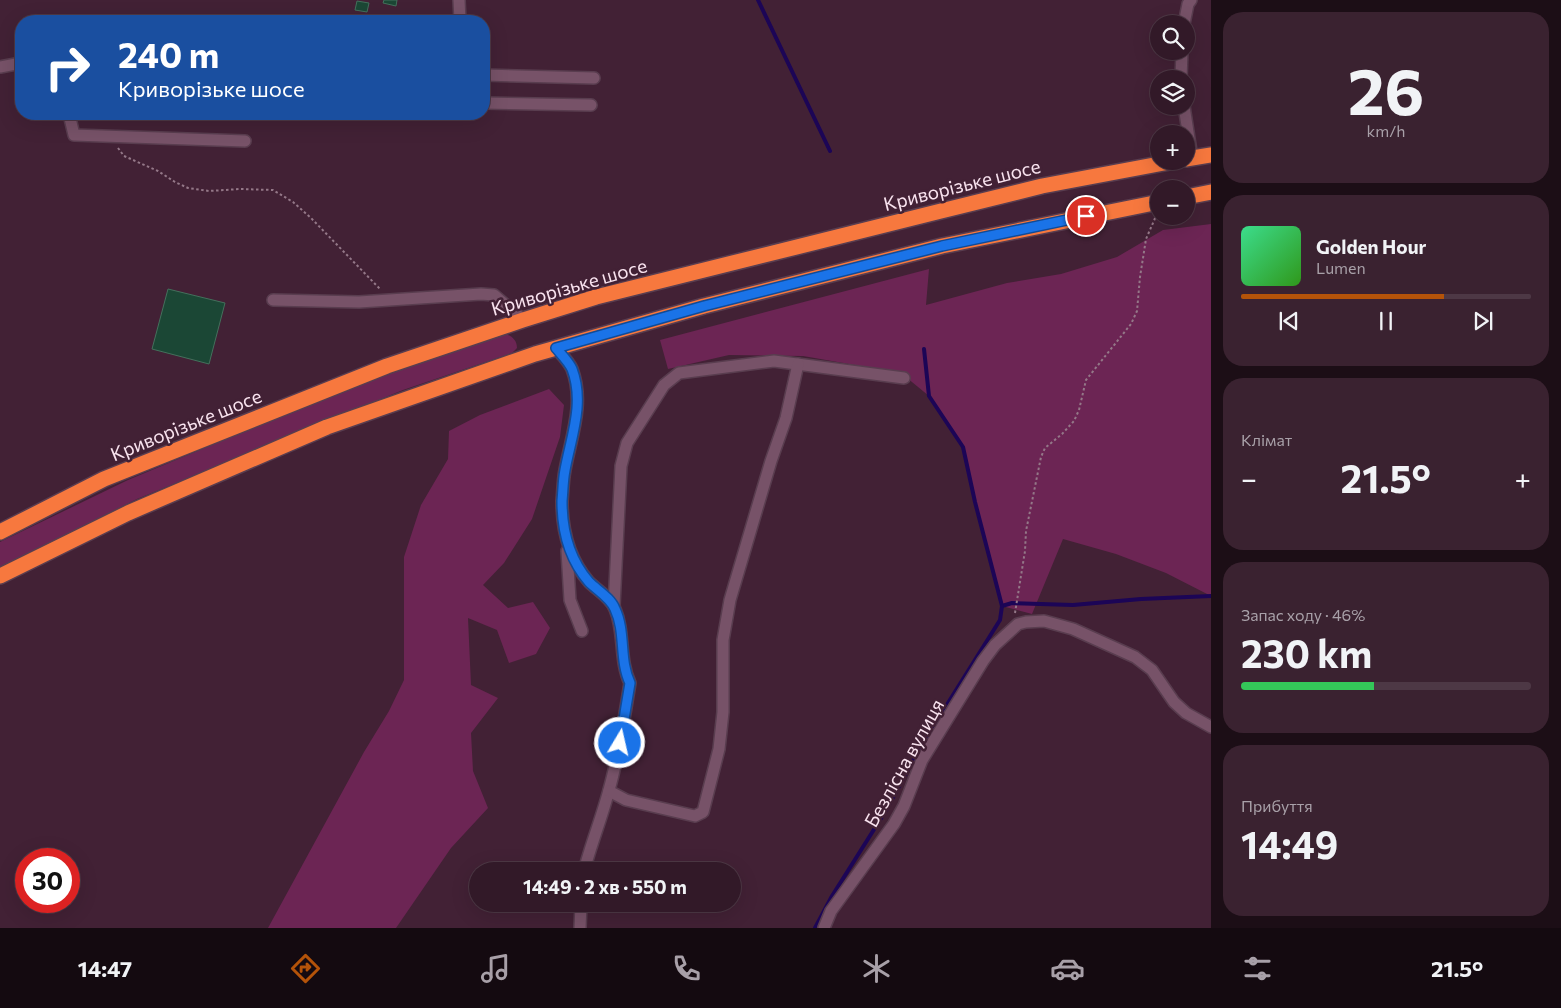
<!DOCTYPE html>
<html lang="uk">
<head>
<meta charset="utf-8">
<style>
	:root { --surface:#321928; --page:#3a2230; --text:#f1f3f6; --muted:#a8a0a8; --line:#4d3845; --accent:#b45309 }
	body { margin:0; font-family:Commissioner,sans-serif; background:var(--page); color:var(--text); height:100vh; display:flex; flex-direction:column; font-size:19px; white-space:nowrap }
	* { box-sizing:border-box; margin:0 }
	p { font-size:16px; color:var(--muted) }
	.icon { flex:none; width:28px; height:28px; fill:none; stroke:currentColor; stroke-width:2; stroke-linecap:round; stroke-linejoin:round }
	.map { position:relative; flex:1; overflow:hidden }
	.panel { display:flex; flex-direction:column; gap:12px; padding:12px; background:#1c0e16; width:350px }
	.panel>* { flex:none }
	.hud { position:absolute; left:15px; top:15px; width:475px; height:105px; border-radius:20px; box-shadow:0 5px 20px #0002,0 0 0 1px var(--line); background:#1a4fa0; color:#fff; overflow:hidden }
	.tools { position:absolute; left:1150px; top:15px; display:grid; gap:10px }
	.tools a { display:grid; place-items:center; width:45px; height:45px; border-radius:50%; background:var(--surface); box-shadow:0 5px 20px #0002,0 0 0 1px var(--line); font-size:25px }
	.speed { position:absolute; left:15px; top:848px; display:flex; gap:10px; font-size:25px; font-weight:700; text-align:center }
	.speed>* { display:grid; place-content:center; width:65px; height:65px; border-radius:50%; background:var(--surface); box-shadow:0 5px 20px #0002,0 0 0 1px var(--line); line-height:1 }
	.speed .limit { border:8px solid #d22; background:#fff; color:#111 }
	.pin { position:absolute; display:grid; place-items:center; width:42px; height:42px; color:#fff; margin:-21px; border:2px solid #fff; border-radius:50%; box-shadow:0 1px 5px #0007 }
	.me { position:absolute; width:55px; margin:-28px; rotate:9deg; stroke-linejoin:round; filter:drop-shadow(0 0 4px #0008) }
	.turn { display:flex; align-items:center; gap:18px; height:105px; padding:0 20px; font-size:22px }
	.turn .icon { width:65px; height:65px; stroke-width:2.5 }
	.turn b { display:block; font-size:35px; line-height:42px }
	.big { font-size:38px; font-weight:700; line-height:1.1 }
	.panel .tile { flex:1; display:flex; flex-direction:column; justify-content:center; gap:8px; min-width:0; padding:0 18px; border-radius:20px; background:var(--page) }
	.panel .dial { align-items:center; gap:0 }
	.dial b { font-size:65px; line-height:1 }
	.song { display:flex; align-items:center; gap:15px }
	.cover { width:60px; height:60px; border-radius:8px; background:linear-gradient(135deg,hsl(150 70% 55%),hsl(110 70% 35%)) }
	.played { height:5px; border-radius:2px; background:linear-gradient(90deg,var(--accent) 70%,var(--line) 70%) }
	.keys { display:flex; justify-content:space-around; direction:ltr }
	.heat { display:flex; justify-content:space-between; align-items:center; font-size:28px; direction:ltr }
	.charge { height:8px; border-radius:4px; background:linear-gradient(90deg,#34c759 46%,var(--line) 0) }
	.trip { position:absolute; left:469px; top:862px; width:272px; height:50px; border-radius:25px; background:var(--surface); box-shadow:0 5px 20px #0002,0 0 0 1px var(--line); font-weight:700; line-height:50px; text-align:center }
	.tab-bar { display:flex; height:80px; justify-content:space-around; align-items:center; background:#140a10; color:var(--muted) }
	.tab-bar .icon { width:35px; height:35px }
	.tab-bar .current { color:var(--accent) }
	.tab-bar b { font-size:22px; color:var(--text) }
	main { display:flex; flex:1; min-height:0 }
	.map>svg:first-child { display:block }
	.green { fill:#6c2554 }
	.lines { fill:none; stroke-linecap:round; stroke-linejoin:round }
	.stream { stroke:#1c0556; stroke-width:4 }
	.building { fill:#1b4735; stroke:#44705c }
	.minor-casing { stroke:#593d4f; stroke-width:14 }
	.highway-casing { stroke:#593d4f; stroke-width:18 }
	.path { stroke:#947888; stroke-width:2; stroke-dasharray:2.5 2.5; stroke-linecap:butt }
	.minor { stroke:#775268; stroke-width:11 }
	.highway { stroke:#f7783e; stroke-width:15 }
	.route-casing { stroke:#114b97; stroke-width:12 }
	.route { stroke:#1a73e8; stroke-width:9 }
	.labels { text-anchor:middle; stroke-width:5; stroke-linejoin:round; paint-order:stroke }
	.street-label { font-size:19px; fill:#f9e3ef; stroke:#422135 }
</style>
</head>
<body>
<main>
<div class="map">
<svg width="1211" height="928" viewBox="0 0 1211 928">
	<rect width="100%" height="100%" fill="#422135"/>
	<g class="green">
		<polygon points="1211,224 1211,596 1166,573 1116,554 1063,539 1032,614 1002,606 975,502 963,447 929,396 901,373 803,356 729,355 668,369 660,340 929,269 926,305 1007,283 1061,274 1117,257 1163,230"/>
		<path d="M 503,333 C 510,335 517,339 517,348 L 512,353 L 403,390 L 137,499 L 0,568 L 0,542 L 128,480 L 394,369 Z"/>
		<polygon points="549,389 564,405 560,437 532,519 504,563 483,585 508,608 533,602 550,628 536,654 509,663 497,630 468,618 471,685 498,698 471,733 473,771 488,808 451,848 396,928 268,928 364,752 389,711 404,680 404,557 421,505 448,459 449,431 480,415"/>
	</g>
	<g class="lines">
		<g class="stream">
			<polyline points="758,0 830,151"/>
			<polyline points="924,349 929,396 963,447 975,502 1002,606 1012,603 1073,605 1141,599 1211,596"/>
			<polyline points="815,928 832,896 885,812 921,746 1000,620 1002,606"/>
		</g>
	</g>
	<g class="building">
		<polygon points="384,0 397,0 396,6 383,3"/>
		<polygon points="357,1 369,3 367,12 355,10"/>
		<polygon points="368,15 397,21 367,20"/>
		<polygon points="168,289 225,303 209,364 152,349"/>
	</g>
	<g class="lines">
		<g class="minor-casing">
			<g id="minor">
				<polyline points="459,0 460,21"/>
				<polyline points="1184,24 1188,4 1191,0"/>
				<polyline points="0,67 21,63"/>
				<polyline points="484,75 594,78"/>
				<polyline points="1181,79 1182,51"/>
				<polyline points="484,103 591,105"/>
				<polyline points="1184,106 1192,158"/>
				<polyline points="69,114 74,135 245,141"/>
				<polyline points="273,300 359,302 481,294 494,295 523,320"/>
				<path d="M 556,348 C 561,354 569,362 572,369 C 585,403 571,437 565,470 C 563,480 563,491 562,501 C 562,530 569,559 589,582 C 597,590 611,598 615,609 C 625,632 619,660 630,683 C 624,719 619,755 609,790 C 602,817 591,844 584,871"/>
				<polyline points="567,551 570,600 582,631"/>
				<polyline points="614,606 621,466 627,443 664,385 679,373 774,361 904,378"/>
				<polyline points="609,791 626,800 695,816 703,812 719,749 723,712 723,640 730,600 771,461 786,418 798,364"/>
				<polyline points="580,928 581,904"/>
				<polyline points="824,928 831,911 894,824 904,806 922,760 983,661 995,645 1018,624 1026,622 1044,621 1073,629 1135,657 1152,670 1174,702 1186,713 1211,727"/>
			</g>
		</g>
		<g class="highway-casing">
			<g id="highway">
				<polyline points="1186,159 1211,155"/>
				<polyline points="1186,197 1211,192"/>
				<polyline points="0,532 104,479 387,366 523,320 596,297 941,211 1042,186 1175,161"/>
				<polyline points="0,576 128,513 327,427 535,354 704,306 942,246 1159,202"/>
			</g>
		</g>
		<g class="path">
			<polyline points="118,148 124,156 158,171 175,182 188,188 209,191 240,189 273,190 293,202 311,218 380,289"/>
			<polyline points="1163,216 1166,220"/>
			<polyline points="1015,613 1025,551 1026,531 1041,457 1045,448 1062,434 1074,421 1079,410 1086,380 1131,324 1137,311 1140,277 1146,239 1156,216"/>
		</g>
		<use href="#minor" class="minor"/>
		<use href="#highway" class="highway"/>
	</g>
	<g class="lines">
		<g class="route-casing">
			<path id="route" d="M 620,743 L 630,683 C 619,660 626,632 615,609 C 611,598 597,590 589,582 C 569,559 562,530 562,501 C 563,491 563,480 565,470 C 571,437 585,403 572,369 C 569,362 561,354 556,348 L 704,306 L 942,246 L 1086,216"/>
		</g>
		<use href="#route" class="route"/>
	</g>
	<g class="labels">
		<g class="street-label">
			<text transform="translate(962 185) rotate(-14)" y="7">Криворізьке шосе</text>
			<text transform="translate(569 287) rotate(-16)" y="7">Криворізьке шосе</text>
			<text transform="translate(186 425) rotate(-22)" y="7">Криворізьке шосе</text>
			<text transform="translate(904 763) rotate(-61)" y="7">Безлісна вулиця</text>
		</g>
	</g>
</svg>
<div class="tools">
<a><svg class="icon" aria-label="search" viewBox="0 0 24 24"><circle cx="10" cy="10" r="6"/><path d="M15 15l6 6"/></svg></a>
<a><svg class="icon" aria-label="layers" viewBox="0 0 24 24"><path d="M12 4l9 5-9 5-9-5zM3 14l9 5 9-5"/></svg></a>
<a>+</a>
<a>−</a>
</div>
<div class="speed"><div class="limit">30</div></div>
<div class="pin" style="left:1086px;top:216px;background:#d93025"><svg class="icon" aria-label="arrive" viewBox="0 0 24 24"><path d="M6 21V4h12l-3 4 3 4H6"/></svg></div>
<svg class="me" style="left:620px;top:743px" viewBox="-20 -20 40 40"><circle r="17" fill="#1a73e8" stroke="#fff" stroke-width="3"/><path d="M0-11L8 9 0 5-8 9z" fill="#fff"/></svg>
<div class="trip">14:49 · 2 хв · 550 m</div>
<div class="hud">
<div class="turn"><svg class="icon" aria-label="right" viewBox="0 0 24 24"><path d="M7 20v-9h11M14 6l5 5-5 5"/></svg><div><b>240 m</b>Криворізьке шосе</div></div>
</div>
</div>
<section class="panel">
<div class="tile dial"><b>26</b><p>km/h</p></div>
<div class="tile">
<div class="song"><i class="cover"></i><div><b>Golden Hour</b><p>Lumen</p></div></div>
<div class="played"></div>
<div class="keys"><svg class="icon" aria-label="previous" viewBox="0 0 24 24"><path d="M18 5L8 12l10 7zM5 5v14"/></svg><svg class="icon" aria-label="pause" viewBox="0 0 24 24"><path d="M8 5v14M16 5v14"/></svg><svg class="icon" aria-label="next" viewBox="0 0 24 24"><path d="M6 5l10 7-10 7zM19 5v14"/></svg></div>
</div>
<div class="tile"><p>Клімат</p>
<div class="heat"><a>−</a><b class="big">21.5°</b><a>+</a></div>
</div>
<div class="tile"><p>Запас ходу · 46%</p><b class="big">230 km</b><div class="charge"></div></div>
<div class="tile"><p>Прибуття</p><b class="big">14:49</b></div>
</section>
</main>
<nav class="tab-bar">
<b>14:47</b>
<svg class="icon current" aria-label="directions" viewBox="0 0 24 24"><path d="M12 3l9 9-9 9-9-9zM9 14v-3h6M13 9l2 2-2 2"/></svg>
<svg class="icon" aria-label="music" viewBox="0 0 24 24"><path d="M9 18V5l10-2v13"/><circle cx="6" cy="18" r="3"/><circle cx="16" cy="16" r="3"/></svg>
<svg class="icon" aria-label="phone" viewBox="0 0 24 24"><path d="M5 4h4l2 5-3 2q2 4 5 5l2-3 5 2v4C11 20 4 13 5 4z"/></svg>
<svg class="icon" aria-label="climate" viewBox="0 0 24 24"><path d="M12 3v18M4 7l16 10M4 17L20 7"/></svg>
<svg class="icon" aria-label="car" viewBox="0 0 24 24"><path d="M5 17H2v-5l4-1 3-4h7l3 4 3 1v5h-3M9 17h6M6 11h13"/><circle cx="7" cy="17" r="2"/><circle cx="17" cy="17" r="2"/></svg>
<svg class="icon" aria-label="filters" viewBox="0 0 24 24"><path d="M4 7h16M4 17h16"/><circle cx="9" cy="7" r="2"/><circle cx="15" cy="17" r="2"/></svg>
<b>21.5°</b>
</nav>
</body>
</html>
